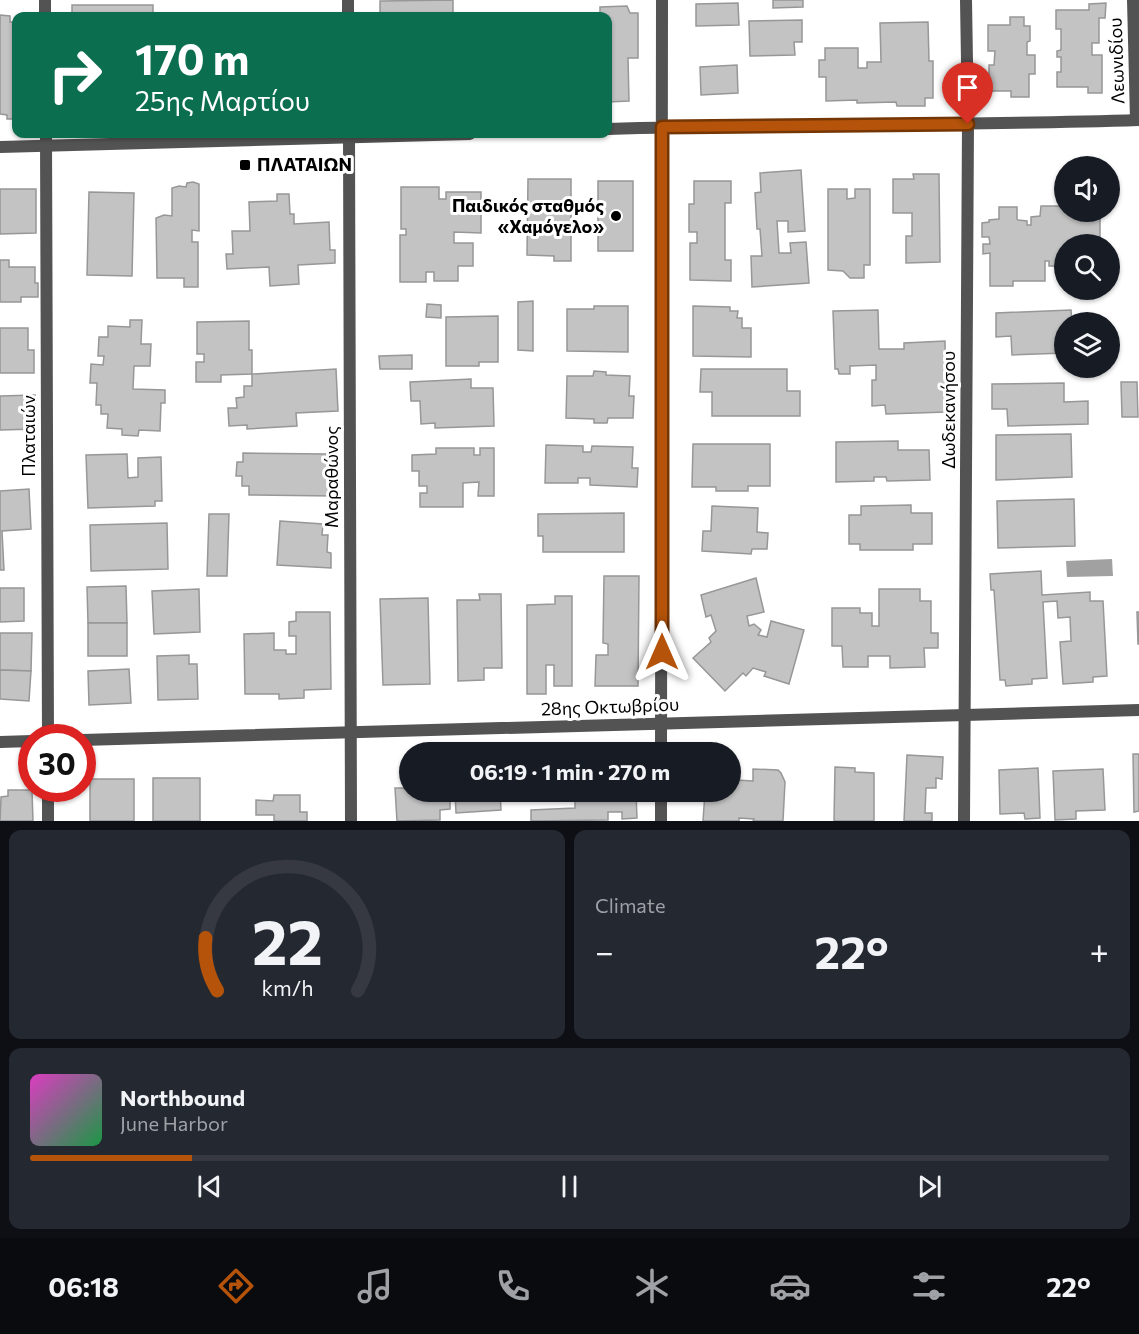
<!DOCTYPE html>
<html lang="en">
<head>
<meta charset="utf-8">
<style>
	:root { --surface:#171b24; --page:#242831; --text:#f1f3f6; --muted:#9ea1a6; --line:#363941; --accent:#b45309 }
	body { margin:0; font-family:Commissioner,sans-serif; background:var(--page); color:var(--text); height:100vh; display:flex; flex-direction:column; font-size:22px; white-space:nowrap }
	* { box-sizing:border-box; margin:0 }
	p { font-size:20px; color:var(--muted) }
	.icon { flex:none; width:33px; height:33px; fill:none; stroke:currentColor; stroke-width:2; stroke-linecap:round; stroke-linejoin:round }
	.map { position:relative; height:821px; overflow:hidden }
	.details { display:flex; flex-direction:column; gap:9px; padding:9px; background:#0d0f14; flex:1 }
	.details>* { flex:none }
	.guide { position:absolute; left:12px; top:12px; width:600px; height:126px; border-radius:12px; box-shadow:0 2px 4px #0004; background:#0b6e4f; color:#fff; overflow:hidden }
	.tools { position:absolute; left:1054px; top:156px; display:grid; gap:12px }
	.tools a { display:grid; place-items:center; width:66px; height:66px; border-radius:50%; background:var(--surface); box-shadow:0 2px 4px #0004; font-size:30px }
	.speed { position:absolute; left:18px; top:724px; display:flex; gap:12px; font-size:30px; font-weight:700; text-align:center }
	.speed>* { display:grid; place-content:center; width:78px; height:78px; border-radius:50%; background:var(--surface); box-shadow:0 2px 4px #0004; line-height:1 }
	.speed .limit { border:9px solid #d22; background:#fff; color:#111 }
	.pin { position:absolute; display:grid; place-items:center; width:51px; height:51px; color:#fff; margin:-62px -26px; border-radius:50% 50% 50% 0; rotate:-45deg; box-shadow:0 0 6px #0007 }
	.pin .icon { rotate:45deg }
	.me { position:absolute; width:66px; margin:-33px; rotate:0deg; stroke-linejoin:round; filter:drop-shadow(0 0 4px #0008) }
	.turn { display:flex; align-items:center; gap:21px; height:126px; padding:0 24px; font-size:27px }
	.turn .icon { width:78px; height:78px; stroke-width:2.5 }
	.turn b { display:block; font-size:42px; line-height:51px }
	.big { font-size:45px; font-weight:700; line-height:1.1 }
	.details .widget { flex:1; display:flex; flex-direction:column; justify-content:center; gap:9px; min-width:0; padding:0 21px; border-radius:12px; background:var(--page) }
	.details .dial { align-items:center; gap:0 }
	.dial svg { height:156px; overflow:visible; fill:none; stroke:var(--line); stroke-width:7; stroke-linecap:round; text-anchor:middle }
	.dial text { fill:var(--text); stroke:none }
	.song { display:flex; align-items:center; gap:18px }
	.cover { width:72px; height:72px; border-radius:9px; background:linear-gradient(135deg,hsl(310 70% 55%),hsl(140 70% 35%)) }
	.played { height:6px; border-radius:3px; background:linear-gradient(90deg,var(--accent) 15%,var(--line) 15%) }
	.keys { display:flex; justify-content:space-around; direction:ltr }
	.heat { display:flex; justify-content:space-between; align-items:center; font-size:33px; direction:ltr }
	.details .tiles { flex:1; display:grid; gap:9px; grid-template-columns:1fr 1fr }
	.widget:last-child { grid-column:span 2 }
	.trip { position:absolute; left:399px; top:742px; width:342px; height:60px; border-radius:30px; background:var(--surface); box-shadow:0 2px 4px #0004; font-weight:700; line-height:60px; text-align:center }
	.tab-bar { display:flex; height:96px; justify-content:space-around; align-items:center; background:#090b0e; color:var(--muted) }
	.tab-bar .icon { width:42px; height:42px }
	.tab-bar .selected { color:var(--accent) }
	.tab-bar b { font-size:27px; color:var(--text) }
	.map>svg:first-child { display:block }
	.water { fill:#a1a1a1 }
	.building { fill:#c3c3c3; stroke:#979797; stroke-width:1.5 }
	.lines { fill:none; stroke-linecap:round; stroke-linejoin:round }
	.minor { stroke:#535353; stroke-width:12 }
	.tertiary { stroke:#535353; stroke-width:12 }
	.route-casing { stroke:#753606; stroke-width:15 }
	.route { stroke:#b45309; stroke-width:10 }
	.poi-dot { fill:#000; stroke:#fff; stroke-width:2 }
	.labels { text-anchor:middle; stroke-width:6; stroke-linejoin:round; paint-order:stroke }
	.street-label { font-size:18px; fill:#000; stroke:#fff }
	.poi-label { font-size:18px; font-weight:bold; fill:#000; stroke:#fff; text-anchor:start }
</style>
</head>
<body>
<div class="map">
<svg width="1139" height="821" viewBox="0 0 1139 821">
	<rect width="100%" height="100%" fill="#fff"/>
	<polygon class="water" points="1112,559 1113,576 1067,577 1066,561"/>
	<g class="building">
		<polygon points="453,0 453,16 380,16 380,1"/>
		<polygon points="773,0 803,0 803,7 773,8"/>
		<polygon points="738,3 739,25 696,26 696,4"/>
		<polygon points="1106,3 1105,18 1099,18 1099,43 1092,43 1092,55 1102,55 1102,93 1088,93 1088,87 1057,87 1057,72 1061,72 1061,57 1057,57 1057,51 1061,50 1061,29 1056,29 1056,10 1089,10 1089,4"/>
		<rect x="72" y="5" width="81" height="11"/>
		<polygon points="627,6 630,13 638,13 638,58 628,58 629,101 608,102 608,16 600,16 600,7"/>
		<polygon points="0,15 10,16 10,22 16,22 16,119 7,119 7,115 0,114"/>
		<polygon points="1010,17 1024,17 1024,26 1030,26 1030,41 1027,42 1027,55 1035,55 1035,74 1029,74 1029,97 1011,97 1011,91 989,91 989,65 994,65 995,51 988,51 988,25 1010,25"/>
		<polygon points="802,20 802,42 794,42 795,55 750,56 749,21"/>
		<polygon points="928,22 929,61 933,61 933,98 925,98 925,106 897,106 896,102 857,103 857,100 826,101 826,77 819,77 819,60 825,60 825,48 858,48 858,68 867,68 867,62 881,62 880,23"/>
		<polygon points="737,65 738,93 701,95 700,67"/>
		<polygon points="801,170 805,231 788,232 788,221 777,221 779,253 791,253 790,243 806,242 809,283 752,287 751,256 762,256 760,229 757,229 755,193 761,192 760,173"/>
		<polygon points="913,174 939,174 940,262 906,263 906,236 912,236 912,213 893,213 893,179 914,179"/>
		<polygon points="528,179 571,179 571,261 554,261 554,256 527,255"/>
		<rect x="598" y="181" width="35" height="70"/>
		<polygon points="694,181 731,181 731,203 725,203 725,260 731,260 731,281 690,280 690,243 697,243 697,232 689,232 689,204 694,204"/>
		<polygon points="193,182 199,184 199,231 192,230 192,242 198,242 198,287 184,287 184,278 157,278 156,218 164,215 172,216 172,188 179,186 186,187 187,183"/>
		<polygon points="401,187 439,187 439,199 446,199 446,192 481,192 481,233 454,232 454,243 473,243 473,266 458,266 458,281 434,281 434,272 426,272 426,282 400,282 400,235 406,235 406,229 401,229"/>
		<polygon points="0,189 36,189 36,233 0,234"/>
		<polygon points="828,189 847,189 847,199 855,198 855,189 870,189 870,265 864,265 864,278 850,278 843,271 828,270"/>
		<polygon points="89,192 134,193 132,276 87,275"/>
		<polygon points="277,194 289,194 290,214 294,214 294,224 329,222 330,250 335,250 335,263 298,265 299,284 270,286 269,267 227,269 226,254 233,254 232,231 250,231 249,202 277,201"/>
		<polygon points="1041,206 1065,206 1065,212 1100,212 1100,244 1065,244 1065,266 1049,266 1049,261 1045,261 1045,281 1013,281 1013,286 990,286 990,253 983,254 983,244 990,244 989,237 982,237 982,223 989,222 989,220 999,219 999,207 1017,207 1017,219 1018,220 1027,221 1027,225 1031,225 1031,217 1040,216"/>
		<polygon points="0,260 9,260 9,267 35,267 35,283 38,283 38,297 21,297 21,302 0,302"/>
		<polygon points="533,301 533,351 518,350 518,302"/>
		<polygon points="427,304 441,305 441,318 426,317"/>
		<polygon points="594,306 628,306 628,352 567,351 567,309 594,309"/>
		<polygon points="693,306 730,307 730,311 738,311 737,318 742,318 742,328 751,328 751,357 693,356"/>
		<polygon points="878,310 879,349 904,349 904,343 945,341 946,412 886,414 885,405 872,406 872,380 876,380 876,365 850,366 850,374 839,374 838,369 835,369 833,311"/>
		<polygon points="1071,310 1072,322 1065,322 1065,353 1012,355 1011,336 996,337 996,313"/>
		<polygon points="498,316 498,362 479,362 479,366 446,366 446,317"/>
		<polygon points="130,320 142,320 141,344 151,344 150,366 134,366 133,389 165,390 165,403 161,403 160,431 139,430 138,436 122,435 122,429 107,428 108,414 101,414 101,405 96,405 97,383 90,383 91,364 103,365 104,356 98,356 99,337 108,337 108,326 130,327"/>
		<polygon points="249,321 249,350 252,350 252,374 221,375 221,382 196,382 196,362 204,362 204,354 197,354 197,322"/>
		<polygon points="0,328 28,328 28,350 34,350 34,373 0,373"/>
		<polygon points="412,355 412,369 380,369 379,356"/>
		<polygon points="336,369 338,411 296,413 297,426 247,429 247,425 229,426 228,408 237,408 236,398 244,397 244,386 252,386 252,374"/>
		<polygon points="701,369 787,369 787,391 800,391 800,416 712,416 712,392 700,392"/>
		<polygon points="594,371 606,372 606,375 630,376 629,396 634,396 633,418 608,418 607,423 594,423 594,419 566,418 567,376 593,376"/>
		<polygon points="471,379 471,388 493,388 494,426 435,428 435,423 421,424 420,401 411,401 410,382"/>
		<polygon points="1121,382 1137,382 1138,417 1122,417"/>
		<polygon points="1064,383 1064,402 1088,401 1088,424 1008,426 1007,409 992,409 992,384"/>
		<polygon points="35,395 36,429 0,430 0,396"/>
		<polygon points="1071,434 1072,477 996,480 996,435"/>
		<polygon points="898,441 898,450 929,450 930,480 887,481 886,477 874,477 874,481 836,482 836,442"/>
		<polygon points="693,444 770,444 770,486 748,486 748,491 716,491 716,487 692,487"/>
		<polygon points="546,445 583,446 583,452 591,452 592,446 633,447 632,468 638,468 637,487 590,485 590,478 578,478 578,483 545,483"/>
		<polygon points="436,448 474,448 474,455 480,455 480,448 494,448 494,496 478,496 479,482 463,483 463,507 420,507 420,493 427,493 427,486 419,486 419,471 412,471 412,455 436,454"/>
		<polygon points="243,453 327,454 327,474 333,474 333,496 249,495 249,486 242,486 242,476 236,476 237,462 243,462"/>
		<polygon points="127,454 128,478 138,477 138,458 161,457 162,501 155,501 155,506 88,508 86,455"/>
		<polygon points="29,489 31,529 2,531 4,570 0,570 0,491"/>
		<polygon points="1074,499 1075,546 998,548 997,501"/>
		<polygon points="911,505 911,513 932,513 932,544 913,544 913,550 860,550 860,544 849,544 849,515 861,515 861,506"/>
		<polygon points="712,506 758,508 757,532 768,533 767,549 752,549 751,554 702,551 703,531 711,531"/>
		<polygon points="624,513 624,552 543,552 543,536 538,536 538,514"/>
		<polygon points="209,514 229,514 227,576 207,576"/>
		<polygon points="280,521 323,524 322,535 328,535 327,552 331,553 331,568 277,565"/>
		<polygon points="167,523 168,569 91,571 90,525"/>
		<polygon points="1041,571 1042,595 1090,592 1090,601 1103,601 1107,676 1093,677 1093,682 1063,684 1060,642 1071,641 1070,617 1058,618 1057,601 1043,602 1047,678 1032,679 1032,684 1006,686 1005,680 1000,680 994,590 991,590 990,574"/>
		<polygon points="604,576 639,576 638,686 595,686 596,655 608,655 608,644 603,643"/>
		<polygon points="756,578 764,612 747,616 749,626 754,624 761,630 758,635 767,637 771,621 804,630 789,684 764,676 766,672 753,668 746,676 743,673 725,691 693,658 711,642 709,638 716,631 711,615 706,617 701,595"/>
		<polygon points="126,586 127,623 88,623 87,587"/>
		<polygon points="0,588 24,588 24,621 0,622"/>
		<polygon points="199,589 200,632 154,634 152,591"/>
		<polygon points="879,589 920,589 920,601 931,601 931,633 938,633 938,648 924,648 925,667 890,668 890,656 868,656 868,667 843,667 842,646 832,646 832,608 860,608 860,613 872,613 872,626 879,626"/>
		<polygon points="479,594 501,594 502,668 484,668 484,680 458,681 457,600 480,600"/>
		<polygon points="555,596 572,596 572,686 554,686 554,665 546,665 546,694 527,694 527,605 555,604"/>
		<polygon points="428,598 430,684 383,685 380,599"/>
		<polygon points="296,612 330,612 331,689 304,690 304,698 279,699 279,694 245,694 244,634 274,633 274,650 286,650 286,654 296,654 296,636 289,636 289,622 296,621"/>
		<polygon points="1137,612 1139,612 1139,644 1138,644"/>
		<rect x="88" y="623" width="39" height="33"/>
		<polygon points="0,633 32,633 31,671 0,670"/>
		<polygon points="189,655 189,664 197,664 198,699 158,700 157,656"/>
		<polygon points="129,669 131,703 89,705 88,671"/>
		<polygon points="0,670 31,671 29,701 0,699"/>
		<polygon points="1133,754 1139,754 1139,811 1134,812"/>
		<polygon points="907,755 943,757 942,779 936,778 936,788 926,788 925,813 932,813 932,821 904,821"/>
		<polygon points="730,759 737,760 736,780 753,781 753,769 778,770 781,773 785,782 783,821 753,821 754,819 739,818 739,821 703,821 705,792 730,792"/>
		<polygon points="835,767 855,768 855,772 874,773 874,821 834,821"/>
		<polygon points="1038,768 1040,818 1025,819 1024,813 1000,814 999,770"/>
		<polygon points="1103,769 1105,810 1076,811 1076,819 1055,820 1053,771"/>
		<rect x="153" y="778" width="47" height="43"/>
		<rect x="90" y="779" width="44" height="42"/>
		<polygon points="395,788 410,788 410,792 450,792 450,809 440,810 440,820 397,821"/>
		<polygon points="8,790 32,790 33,821 0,821 1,797 8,796"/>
		<polygon points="455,792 500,792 501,810 456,813"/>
		<polygon points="575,792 636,792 637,818 622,819 622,812 608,812 608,820 531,821 531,810 575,808"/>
		<polygon points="274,795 300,795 300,812 307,812 307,821 274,821 274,815 256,815 256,800 273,801"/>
	</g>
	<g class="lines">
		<g class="minor">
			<polyline points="45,0 45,16"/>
			<polyline points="348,0 348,16"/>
			<polyline points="1133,0 1136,120"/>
			<polyline points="46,134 48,738"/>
			<polyline points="349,134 351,821"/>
			<polyline points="661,753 662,0"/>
			<polyline points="48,789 48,821"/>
			<polyline points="661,821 661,792"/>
			<polyline points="964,821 968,124 966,0"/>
		</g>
		<g class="tertiary">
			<path d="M 608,129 C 785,123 962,126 1139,120"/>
			<polyline points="0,147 470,134"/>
			<polyline points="82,740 1139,710"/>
			<polyline points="0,742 32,741"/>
		</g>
	</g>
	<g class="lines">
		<g class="route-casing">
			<polyline id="route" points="662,652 662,127 968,124"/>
		</g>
		<use href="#route" class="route"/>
	</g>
	<g class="poi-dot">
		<rect x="239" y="159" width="12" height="12" rx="3"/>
		<circle cx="616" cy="216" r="6"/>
	</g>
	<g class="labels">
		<g class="street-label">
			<text transform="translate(1117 61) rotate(-92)" y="6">Λεωνιδίου</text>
			<text transform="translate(949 410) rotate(-90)" y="6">Δωδεκανήσου</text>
			<text transform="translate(29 436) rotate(-90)" y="6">Πλαταιών</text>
			<text transform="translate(332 477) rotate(-90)" y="6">Μαραθώνος</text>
			<text transform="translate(610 707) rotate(-2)" y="6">28ης Οκτωβρίου</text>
		</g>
		<g class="poi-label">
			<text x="257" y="171">ΠΛΑΤΑΙΩΝ</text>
			<text x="604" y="212" text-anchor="end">Παιδικός σταθμός<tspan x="604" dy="21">«Χαμόγελο»</tspan></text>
		</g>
	</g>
</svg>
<div class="tools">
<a><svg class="icon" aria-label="sound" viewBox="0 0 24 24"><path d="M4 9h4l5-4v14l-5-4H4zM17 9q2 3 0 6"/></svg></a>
<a><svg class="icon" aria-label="search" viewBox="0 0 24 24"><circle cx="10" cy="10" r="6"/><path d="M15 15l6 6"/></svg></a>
<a><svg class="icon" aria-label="layers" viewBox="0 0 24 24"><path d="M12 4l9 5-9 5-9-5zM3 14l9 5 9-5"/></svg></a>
</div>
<div class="speed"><div class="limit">30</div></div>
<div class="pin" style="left:968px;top:124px;background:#d93025"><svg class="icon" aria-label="arrive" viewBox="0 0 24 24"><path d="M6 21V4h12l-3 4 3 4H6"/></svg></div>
<svg class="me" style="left:662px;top:652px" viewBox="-20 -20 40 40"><path d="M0-17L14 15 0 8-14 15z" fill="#b45309" stroke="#fff" stroke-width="4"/></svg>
<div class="trip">06:19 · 1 min · 270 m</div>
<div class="guide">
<div class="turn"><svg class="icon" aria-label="right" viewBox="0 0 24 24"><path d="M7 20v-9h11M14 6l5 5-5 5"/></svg><div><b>170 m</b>25ης Μαρτίου</div></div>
</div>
</div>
<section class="details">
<div class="tiles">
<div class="widget dial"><svg viewBox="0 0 100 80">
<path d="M14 69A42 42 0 1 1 86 69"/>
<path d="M14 69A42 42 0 0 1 8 42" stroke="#b45309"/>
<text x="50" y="56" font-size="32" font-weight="700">22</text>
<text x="50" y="72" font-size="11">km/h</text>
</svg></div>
<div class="widget"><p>Climate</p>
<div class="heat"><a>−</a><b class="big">22°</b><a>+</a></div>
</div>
<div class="widget">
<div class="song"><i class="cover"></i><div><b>Northbound</b><p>June Harbor</p></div></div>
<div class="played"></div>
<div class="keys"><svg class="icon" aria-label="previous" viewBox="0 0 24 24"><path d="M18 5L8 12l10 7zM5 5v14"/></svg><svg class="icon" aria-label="pause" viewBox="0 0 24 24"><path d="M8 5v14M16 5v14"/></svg><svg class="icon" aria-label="next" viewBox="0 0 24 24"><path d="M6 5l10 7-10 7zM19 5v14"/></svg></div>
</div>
</div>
</section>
<nav class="tab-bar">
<b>06:18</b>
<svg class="icon selected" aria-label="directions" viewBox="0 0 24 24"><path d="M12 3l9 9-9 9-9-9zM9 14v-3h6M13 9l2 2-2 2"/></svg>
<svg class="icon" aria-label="music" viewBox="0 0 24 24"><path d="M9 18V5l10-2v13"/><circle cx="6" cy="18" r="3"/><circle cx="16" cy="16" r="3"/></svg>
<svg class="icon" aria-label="phone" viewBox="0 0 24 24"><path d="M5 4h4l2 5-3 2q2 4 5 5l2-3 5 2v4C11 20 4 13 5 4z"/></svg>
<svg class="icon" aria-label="climate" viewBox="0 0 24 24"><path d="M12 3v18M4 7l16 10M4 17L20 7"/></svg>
<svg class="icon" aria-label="car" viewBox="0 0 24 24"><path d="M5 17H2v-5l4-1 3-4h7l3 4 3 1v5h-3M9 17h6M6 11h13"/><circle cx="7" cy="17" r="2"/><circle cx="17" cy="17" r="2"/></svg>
<svg class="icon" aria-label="filters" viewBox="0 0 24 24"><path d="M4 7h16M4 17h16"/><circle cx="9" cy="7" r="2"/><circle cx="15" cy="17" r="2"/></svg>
<b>22°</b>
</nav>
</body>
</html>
